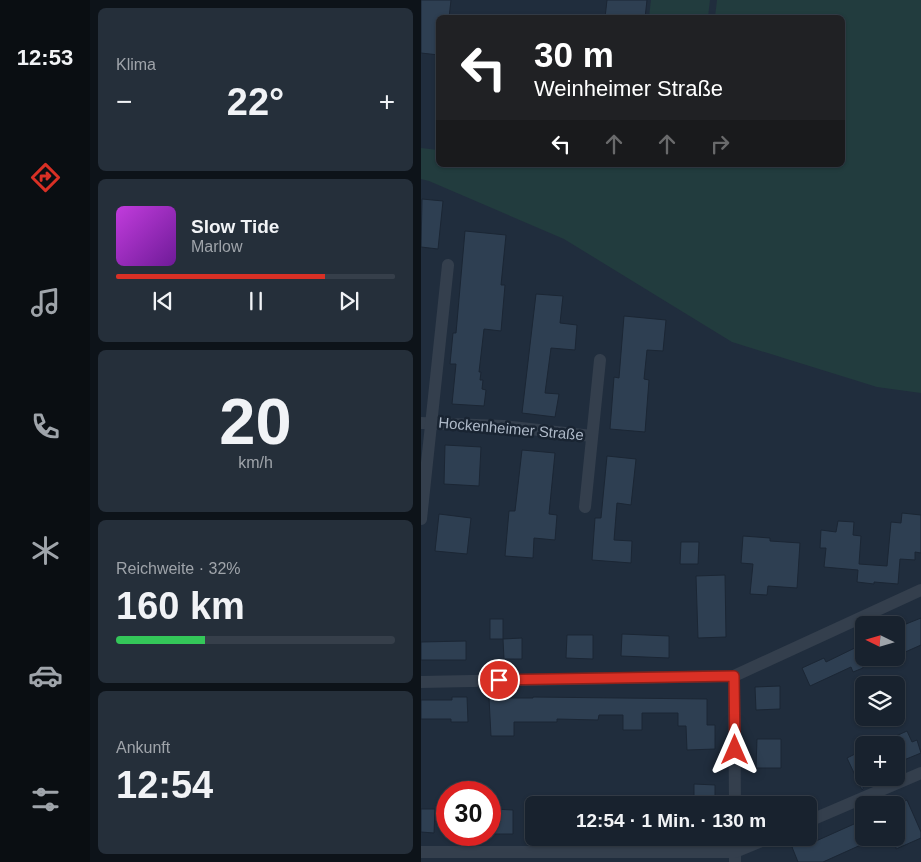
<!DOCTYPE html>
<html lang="de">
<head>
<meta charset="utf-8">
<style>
	:root { --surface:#18222e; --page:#252f3a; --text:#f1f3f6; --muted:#9fa4aa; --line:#363f4a; --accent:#d93025 }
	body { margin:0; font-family:Helvetica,sans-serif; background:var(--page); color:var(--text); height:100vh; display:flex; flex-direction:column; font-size:19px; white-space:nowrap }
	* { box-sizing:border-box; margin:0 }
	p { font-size:16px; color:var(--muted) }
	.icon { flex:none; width:28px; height:28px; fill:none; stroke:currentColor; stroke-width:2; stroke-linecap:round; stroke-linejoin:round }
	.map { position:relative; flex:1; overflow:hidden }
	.panel { display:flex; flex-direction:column; gap:8px; padding:8px; background:#0d1319; width:331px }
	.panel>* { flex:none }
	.hud { position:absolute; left:15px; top:15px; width:409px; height:152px; border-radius:8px; box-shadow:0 1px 4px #0004,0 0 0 1px var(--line); background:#202124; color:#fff; overflow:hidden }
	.needle { width:32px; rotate:275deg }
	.buttons { position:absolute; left:434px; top:616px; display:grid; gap:10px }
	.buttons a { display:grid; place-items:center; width:50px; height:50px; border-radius:8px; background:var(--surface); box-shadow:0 1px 4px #0004,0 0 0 1px var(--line); font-size:25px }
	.speed { position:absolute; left:15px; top:781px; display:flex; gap:10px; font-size:25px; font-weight:700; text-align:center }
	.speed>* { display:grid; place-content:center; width:65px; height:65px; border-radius:50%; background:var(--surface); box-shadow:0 1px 4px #0004,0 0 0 1px var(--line); line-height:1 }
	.speed .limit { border:8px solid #d22; background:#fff; color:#111 }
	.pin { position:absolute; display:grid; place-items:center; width:42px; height:42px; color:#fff; margin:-21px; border:2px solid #fff; border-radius:50%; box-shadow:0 1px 5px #0007 }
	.me { position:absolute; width:55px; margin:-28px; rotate:0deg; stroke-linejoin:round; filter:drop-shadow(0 0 4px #0008) }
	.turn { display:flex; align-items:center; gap:18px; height:105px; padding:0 15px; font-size:22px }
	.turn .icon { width:65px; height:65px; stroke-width:2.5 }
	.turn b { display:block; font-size:35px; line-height:42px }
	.lanes { display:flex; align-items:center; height:48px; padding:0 15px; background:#0003; justify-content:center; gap:25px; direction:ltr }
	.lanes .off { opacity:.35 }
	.big { font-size:38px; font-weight:700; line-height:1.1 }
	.panel .card { flex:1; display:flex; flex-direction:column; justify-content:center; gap:8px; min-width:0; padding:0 18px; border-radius:8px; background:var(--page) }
	.panel .dial { align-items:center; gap:0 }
	.dial b { font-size:65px; line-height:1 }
	.song { display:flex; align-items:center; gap:15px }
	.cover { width:60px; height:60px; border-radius:8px; background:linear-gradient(135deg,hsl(290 70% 55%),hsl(280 70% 35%)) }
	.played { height:5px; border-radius:2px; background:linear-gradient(90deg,var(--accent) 75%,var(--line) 75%) }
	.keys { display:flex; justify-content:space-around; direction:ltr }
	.heat { display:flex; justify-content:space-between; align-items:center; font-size:28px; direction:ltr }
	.charge { height:8px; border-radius:4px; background:linear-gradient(90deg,#34c759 32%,var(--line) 0) }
	.trip { position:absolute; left:104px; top:796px; width:292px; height:50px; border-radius:8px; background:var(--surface); box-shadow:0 1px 4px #0004,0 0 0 1px var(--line); font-weight:700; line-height:50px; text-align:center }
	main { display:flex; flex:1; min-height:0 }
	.tabs { display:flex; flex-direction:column; width:90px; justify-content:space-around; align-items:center; background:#0a0e12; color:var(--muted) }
	.tabs .icon { width:35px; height:35px }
	.tabs .current { color:var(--accent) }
	.tabs b { font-size:22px; color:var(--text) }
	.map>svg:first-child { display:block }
	.green { fill:#223c3e }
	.building { fill:#2e3f52; stroke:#1b2634 }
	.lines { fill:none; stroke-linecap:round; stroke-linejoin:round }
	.minor { stroke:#343f4d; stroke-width:12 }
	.route-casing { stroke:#8d1f18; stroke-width:12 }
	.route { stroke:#d93025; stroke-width:9 }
	.labels { text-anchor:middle; stroke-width:5; stroke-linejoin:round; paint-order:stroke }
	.street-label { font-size:15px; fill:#afbac9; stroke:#192432 }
</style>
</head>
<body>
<main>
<nav class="tabs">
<b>12:53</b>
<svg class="icon current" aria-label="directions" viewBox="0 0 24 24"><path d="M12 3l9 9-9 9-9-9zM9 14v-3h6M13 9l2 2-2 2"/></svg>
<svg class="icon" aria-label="music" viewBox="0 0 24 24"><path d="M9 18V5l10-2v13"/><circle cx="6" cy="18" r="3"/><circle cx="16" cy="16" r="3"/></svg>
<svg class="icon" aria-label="phone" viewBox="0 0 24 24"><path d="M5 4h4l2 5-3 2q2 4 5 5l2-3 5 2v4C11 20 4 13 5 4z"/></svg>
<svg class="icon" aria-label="climate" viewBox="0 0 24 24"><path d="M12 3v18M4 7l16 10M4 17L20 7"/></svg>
<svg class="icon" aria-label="car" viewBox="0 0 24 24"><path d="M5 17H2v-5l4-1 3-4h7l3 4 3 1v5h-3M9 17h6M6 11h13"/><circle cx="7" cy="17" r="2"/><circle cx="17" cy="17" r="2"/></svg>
<svg class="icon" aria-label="filters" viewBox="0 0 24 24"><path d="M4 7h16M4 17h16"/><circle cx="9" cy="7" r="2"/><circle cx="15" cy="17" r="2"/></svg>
</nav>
<section class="panel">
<div class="card"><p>Klima</p>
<div class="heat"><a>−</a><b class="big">22°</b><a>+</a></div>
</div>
<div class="card">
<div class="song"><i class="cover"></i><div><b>Slow Tide</b><p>Marlow</p></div></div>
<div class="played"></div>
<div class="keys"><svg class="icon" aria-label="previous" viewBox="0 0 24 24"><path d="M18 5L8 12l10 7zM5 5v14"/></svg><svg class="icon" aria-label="pause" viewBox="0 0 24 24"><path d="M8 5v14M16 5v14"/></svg><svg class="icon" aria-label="next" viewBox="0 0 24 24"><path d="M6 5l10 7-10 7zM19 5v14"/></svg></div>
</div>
<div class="card dial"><b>20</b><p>km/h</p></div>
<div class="card"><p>Reichweite · 32%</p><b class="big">160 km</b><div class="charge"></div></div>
<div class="card"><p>Ankunft</p><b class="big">12:54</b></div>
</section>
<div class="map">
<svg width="500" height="862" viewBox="0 0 500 862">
	<rect width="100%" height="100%" fill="#202d3d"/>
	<g class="green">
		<polygon points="230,0 289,0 287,17 228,17"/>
		<polygon points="296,0 500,0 500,393 456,387 311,342 143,239 8,181 0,179 0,148 17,150 18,165 421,165 421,18 294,17"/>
	</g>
	<g class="building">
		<polygon points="0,0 30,0 28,18 18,18 18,55 0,53"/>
		<polygon points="186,0 226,0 224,18 184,18"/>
		<polygon points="1,199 22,201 17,249 0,247"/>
		<polygon points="44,231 85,235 80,285 84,285 80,331 63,329 58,372 60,372 59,380 62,380 61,389 65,390 63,406 31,404 35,364 29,364 32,333 35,333"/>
		<polygon points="115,294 142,296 139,323 156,325 154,350 130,348 124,393 138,394 134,417 101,413"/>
		<polygon points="203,316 245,320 242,351 226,350 223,379 228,380 224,432 189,429 193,377 198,378"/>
		<polygon points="24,445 60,447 58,486 23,484"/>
		<polygon points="101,450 134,453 128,514 136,515 134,540 113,538 112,558 84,556 88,511 94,511"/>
		<polygon points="186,456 215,459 210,505 196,503 193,540 211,541 210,563 171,560 174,518 180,518"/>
		<polygon points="481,513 500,515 500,553 494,552 494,560 479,559 477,584 453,582 453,584 436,582 437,570 403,567 405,548 399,548 400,530 415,532 417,521 433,522 432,535 440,536 438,564 466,566 470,522 480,523"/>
		<polygon points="18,514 50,518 46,554 14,551"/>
		<polygon points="322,536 349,538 349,541 379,543 376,588 347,586 346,595 329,594 332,564 320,563"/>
		<polygon points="260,542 278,542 277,564 259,564"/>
		<polygon points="304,575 305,637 277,638 275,576"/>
		<polygon points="500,618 500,645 482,653 475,636 475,628"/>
		<rect x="69" y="619" width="13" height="20"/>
		<polygon points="201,634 248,636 248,658 200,656"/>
		<polygon points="146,635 172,635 172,659 145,658"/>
		<polygon points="101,638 101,659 83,659 82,639"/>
		<polygon points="45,641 45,660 0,660 0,642"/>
		<polygon points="442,644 442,668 432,672 430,667 389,686 381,668 403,658 405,662"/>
		<polygon points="359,686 359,709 335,710 334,687"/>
		<polygon points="31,697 46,697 47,722 30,722 30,719 0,719 0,700 31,700"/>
		<polygon points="112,697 286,699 286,725 294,725 294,749 266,750 265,726 257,726 257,713 221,713 221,730 202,730 202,715 178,715 177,720 136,719 136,722 93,722 93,736 70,736 68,698 112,698"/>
		<polygon points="486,731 491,742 496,740 500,753 478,762 475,755 475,736"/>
		<polygon points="336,739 360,739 360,768 335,768"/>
		<polygon points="442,750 442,789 441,790 426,758"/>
		<polygon points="273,784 294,785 294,805 273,805"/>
		<polygon points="486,800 500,832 500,838 475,849 475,805"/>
		<polygon points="0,809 14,809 13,833 0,832"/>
		<polygon points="72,809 92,810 92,834 72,834"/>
		<polygon points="442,820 442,844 402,862 377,862 371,847 394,838 395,841"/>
	</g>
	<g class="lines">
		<g class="minor">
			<polyline points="0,423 83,426 171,436"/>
			<polyline points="164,507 179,360"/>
			<polyline points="0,519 27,265"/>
			<polyline points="313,676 314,805"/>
			<polyline points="0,682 313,676 500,590"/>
			<polyline points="388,821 500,773"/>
			<polyline points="314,838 314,862"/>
			<polyline points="0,852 314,852 348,838"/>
		</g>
	</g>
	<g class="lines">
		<g class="route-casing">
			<polyline id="route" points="78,680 313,676 314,750"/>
		</g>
		<use href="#route" class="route"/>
	</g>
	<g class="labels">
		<g class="street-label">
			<text transform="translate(90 429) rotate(5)" y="5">Hockenheimer Straße</text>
		</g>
	</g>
</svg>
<div class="buttons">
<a><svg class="needle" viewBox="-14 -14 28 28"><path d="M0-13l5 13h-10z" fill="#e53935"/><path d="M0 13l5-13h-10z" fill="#9fa4aa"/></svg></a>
<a><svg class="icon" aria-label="layers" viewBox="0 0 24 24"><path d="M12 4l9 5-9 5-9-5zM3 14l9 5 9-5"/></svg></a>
<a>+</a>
<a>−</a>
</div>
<div class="speed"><div class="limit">30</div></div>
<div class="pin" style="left:78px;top:680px;background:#d93025"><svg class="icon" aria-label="arrive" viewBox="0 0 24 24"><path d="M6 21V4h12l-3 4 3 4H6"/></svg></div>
<svg class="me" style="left:314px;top:750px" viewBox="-20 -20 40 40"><path d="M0-17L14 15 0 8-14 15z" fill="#d93025" stroke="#fff" stroke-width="4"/></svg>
<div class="trip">12:54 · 1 Min. · 130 m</div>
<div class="hud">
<div class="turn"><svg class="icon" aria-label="left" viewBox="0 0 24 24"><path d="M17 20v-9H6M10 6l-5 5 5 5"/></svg><div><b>30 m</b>Weinheimer Straße</div></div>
<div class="lanes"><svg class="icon" aria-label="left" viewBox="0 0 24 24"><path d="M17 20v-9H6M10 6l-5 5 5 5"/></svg><svg class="icon off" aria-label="ahead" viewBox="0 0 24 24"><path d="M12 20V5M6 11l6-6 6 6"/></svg><svg class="icon off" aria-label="ahead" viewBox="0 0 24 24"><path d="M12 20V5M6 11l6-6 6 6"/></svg><svg class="icon off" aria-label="right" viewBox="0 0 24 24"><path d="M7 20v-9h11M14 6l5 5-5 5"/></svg></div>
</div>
</div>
</main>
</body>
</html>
